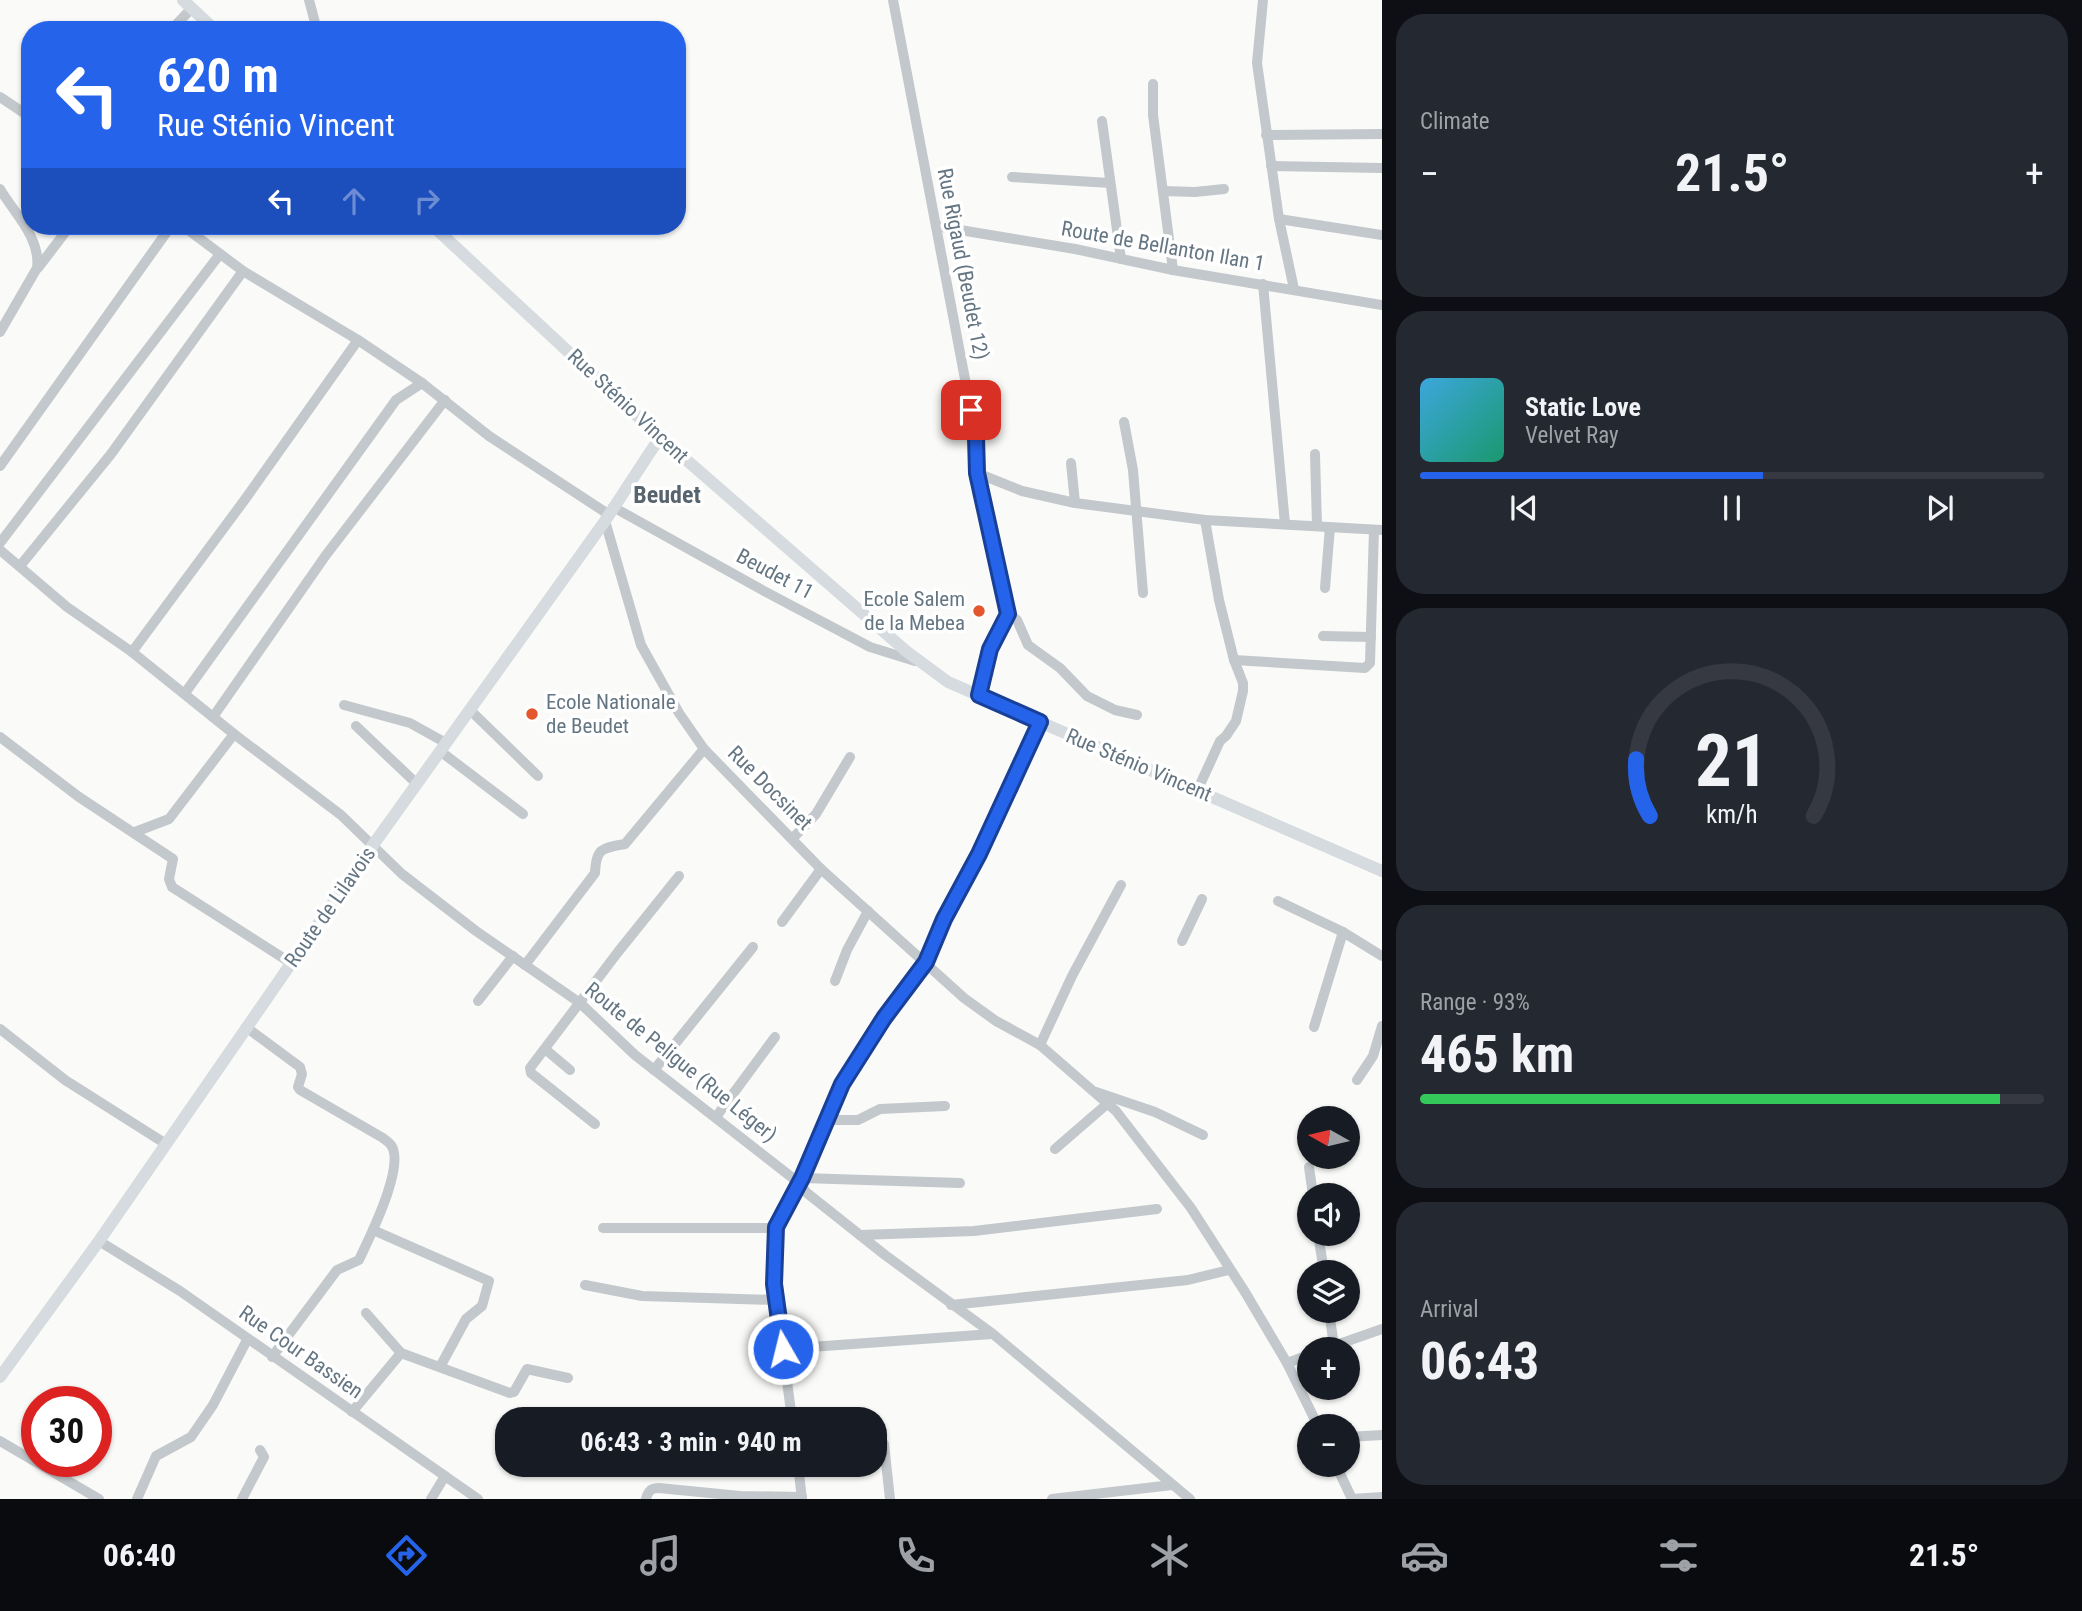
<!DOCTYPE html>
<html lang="en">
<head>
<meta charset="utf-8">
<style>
	:root { --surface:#171b24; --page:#242831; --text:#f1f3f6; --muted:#9ea1a6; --line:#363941; --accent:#2563eb }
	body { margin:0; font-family:"Roboto Condensed",sans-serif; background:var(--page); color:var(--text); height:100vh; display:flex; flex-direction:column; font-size:26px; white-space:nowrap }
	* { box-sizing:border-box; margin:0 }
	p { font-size:23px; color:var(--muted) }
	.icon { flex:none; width:38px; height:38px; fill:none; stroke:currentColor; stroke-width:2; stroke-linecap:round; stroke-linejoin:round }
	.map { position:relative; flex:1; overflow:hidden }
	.details { display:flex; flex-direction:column; gap:14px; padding:14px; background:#0d0f14; width:700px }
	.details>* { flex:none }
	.guide { position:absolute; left:21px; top:21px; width:665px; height:214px; border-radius:28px; box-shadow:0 2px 5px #0004; background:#2563eb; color:#fff; overflow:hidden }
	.needle { width:46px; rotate:278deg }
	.buttons { position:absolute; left:1297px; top:1106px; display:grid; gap:14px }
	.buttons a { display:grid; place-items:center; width:63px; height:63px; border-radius:50%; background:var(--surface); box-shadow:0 2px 5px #0004; font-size:35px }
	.speed { position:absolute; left:21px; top:1386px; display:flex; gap:14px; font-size:35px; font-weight:700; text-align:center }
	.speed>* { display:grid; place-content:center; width:91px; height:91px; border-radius:50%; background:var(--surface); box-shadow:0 2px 5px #0004; line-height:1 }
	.speed .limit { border:10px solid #d22; background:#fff; color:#111 }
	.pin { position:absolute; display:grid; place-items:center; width:60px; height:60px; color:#fff; margin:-30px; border-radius:14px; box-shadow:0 4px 10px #0006 }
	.me { position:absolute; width:77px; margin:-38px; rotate:352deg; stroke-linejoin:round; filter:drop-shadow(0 0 5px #0008) }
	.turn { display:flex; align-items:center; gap:24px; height:147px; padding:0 21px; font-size:32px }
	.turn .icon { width:91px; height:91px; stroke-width:2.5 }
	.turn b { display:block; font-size:49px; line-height:60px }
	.lanes { display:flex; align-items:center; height:66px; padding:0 21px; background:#0003; justify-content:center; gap:35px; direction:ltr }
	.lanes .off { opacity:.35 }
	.big { font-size:52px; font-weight:700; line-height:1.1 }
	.details .widget { flex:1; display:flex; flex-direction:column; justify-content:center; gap:10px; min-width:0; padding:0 24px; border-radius:28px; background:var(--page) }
	.details .dial { align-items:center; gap:0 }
	.dial svg { height:182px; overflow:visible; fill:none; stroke:var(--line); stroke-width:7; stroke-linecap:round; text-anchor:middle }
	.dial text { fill:var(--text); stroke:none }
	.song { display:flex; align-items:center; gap:21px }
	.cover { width:84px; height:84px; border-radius:10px; background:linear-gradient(135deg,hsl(200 70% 55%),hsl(160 70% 35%)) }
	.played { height:7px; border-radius:4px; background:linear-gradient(90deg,var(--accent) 55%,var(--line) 55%) }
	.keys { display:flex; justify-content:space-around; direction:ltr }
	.heat { display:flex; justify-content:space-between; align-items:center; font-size:38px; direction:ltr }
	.charge { height:10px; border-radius:5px; background:linear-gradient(90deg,#34c759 93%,var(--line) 0) }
	.trip { position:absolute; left:495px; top:1407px; width:392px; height:70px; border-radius:28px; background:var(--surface); box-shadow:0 2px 5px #0004; font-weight:700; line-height:70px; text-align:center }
	.dock { display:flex; height:112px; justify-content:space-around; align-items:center; background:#090b0e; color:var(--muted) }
	.dock .icon { width:49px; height:49px }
	.dock .active { color:var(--accent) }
	.dock b { font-size:32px; color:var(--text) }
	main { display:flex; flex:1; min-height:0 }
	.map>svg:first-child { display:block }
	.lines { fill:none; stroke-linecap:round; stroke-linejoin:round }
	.minor { stroke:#c3c8cc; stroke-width:10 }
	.major { stroke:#d6dbdf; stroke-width:12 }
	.route-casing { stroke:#184099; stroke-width:18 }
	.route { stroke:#2563eb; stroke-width:12 }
	.poi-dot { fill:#e4572e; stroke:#fff; stroke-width:2.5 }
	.labels { text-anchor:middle; stroke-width:7; stroke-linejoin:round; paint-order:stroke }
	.street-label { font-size:21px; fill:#657683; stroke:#fff }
	.poi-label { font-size:21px; fill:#657683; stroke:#fff; text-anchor:end }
	.quarter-label { font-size:24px; font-weight:bold; fill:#57646e; stroke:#fff }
</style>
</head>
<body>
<main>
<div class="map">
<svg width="1382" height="1499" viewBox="0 0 1382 1499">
	<rect width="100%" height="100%" fill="#fafaf8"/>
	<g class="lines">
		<g class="minor">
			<polyline points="309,0 317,30"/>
			<polyline points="893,0 976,437 977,473 1008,614 990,649 979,695"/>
			<polyline points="1263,0 1257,63 1279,219 1294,289"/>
			<polyline points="171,30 192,8"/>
			<polyline points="1153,84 1153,115 1173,270"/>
			<polyline points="0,97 30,117"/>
			<polyline points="1102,121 1121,259"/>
			<polyline points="1266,135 1382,134"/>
			<polyline points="1271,166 1382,168"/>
			<polyline points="1012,177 1110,183"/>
			<path d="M 0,189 C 14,213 41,238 37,268 L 0,332"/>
			<polyline points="1163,191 1195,192 1224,189"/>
			<polyline points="1279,219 1382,235"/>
			<polyline points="183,226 243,271 358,340 422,383 489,436 608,514"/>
			<polyline points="936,226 1075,249 1173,270 1382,305"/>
			<polyline points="38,268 70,226"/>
			<polyline points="1263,284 1285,524"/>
			<polyline points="1124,422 1133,470 1143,593"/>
			<polyline points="1315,454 1317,526"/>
			<polyline points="1071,463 1075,503"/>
			<polyline points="0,466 171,226"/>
			<polyline points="977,473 1022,491 1075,503 1205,520 1382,530"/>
			<polyline points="613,507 764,591 870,647 915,661"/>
			<polyline points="605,521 641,645 679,713 704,749 821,869 964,998 996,1021 1040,1045 1116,1111 1191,1208 1245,1292 1287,1363 1318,1426"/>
			<polyline points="0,543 220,254"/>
			<polyline points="0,550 67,607 132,652 234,734 341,815 402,874 476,931 580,1003 635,1055 799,1183 807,1193 885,1255 993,1334 1190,1499"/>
			<polyline points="20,566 111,454 243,271"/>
			<polyline points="1325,588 1330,527"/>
			<polyline points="1008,614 1017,620 1028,645 1060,668 1087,696 1115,710 1137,715"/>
			<polyline points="1323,636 1371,637"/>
			<polyline points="132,652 246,498 358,340"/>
			<polyline points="1234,660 1365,668 1370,663 1374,530"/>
			<polyline points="185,693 396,400 422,383"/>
			<polyline points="344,705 410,723 446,743"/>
			<polyline points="470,710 538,776"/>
			<polyline points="213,717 326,555 445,400"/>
			<polyline points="356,726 417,784"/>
			<polyline points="0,737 79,797 173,859 169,879 172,887 291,963"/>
			<polyline points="440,751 523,814"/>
			<polyline points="1198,789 1220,741 1226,736 1236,721 1243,691 1243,683 1234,660 1219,600 1205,520"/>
			<polyline points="135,832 169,819 234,734"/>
			<polyline points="792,839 816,814 850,757"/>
			<polyline points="1278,901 1343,932"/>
			<polyline points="782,922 821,869"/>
			<polyline points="1182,941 1202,899"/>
			<path d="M 525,965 L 595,873 C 596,848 602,848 625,844 L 704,749"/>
			<polyline points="835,981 847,950 868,911"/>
			<polyline points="478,1001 513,956"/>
			<path d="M 246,1027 L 300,1067 L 302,1074 L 298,1087 L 300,1090 L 383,1138 C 385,1140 389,1142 391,1145 C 406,1166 369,1238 359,1260 L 337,1270 L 272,1357"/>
			<polyline points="1314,1027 1343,932 1382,956"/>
			<polyline points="0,1029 65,1080 166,1144"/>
			<polyline points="1040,1045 1072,976 1121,885"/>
			<polyline points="545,1049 570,1070"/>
			<polyline points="654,1070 753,947"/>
			<polyline points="1357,1080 1373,1056 1382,1026"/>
			<polyline points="1096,1092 1155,1112 1203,1135"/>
			<polyline points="716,1117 775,1037"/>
			<polyline points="827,1120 858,1120 880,1109 945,1106"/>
			<polyline points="595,1124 531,1073 530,1068 618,952 679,876"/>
			<polyline points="1055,1149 1107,1104"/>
			<polyline points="1309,1167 1313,1195"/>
			<polyline points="802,1178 960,1183"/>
			<polyline points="603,1228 776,1228"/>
			<polyline points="373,1230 489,1281 482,1306 466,1319 440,1367"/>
			<polyline points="1318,1234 1324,1272"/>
			<polyline points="860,1235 974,1231 1157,1209"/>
			<polyline points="99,1241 180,1291 478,1499"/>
			<polyline points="585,1285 642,1296 776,1300"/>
			<polyline points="951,1305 1188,1280 1229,1270"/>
			<polyline points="1329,1311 1334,1346"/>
			<polyline points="366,1313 401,1353"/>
			<polyline points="783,1349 992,1334"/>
			<polyline points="1325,1349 1382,1329"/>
			<polyline points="1287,1363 1309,1355"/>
			<polyline points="352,1412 401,1353 510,1393 514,1392 527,1369 568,1378"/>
			<polyline points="792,1419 774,1284 776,1228 802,1178 842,1084 884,1018 926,962 944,919 979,854 1039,722"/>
			<polyline points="1348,1437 1382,1435"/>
			<polyline points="0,1441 99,1499"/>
			<polyline points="884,1444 890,1499"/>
			<polyline points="798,1465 802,1499"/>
			<polyline points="1336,1465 1352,1499"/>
			<polyline points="137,1499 156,1456 191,1437 213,1405 247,1340"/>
			<polyline points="242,1499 264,1457 260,1450"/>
			<polyline points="431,1499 445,1476"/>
			<path d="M 646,1499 C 648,1491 651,1488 659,1488 L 740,1496 L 802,1497"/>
			<polyline points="1052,1499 1172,1485"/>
			<polyline points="1352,1499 1382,1497"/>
		</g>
		<g class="major">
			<polyline points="183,0 215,30"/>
			<polyline points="433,226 660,437 906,651 948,682 1382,871"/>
			<polyline points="0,1377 99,1241 373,845 605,521 660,437"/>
		</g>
	</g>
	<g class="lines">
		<g class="route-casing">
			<polyline id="route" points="783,1349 774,1284 776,1227 802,1178 842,1084 884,1018 926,962 944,919 979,854 1040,722 979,695 990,649 1008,614 977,473 976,437 971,410"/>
		</g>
		<use href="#route" class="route"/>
	</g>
	<g class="poi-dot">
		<circle cx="979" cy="611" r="7"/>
		<circle cx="532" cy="714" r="7"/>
	</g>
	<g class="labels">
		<g class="street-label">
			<text transform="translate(1163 246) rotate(10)" y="7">Route de Bellanton Ilan 1</text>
			<text transform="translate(963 264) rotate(79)" y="7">Rue Rigaud (Beudet 12)</text>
			<text transform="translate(628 406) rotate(43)" y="7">Rue Sténio Vincent</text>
			<text transform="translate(775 574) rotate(28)" y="7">Beudet 11</text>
			<text transform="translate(1139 765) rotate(23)" y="7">Rue Sténio Vincent</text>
			<text transform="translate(770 788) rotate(45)" y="7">Rue Docsinet</text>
			<text transform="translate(330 907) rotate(-55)" y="7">Route de Lilavois</text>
			<text transform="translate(681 1062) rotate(39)" y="7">Route de Peligue (Rue Léger)</text>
			<text transform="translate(301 1352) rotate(35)" y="7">Rue Cour Bassien</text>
		</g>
		<g class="poi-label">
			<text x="965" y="606">Ecole Salem<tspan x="965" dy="24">de la Mebea</tspan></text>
			<text x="546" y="709" text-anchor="start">Ecole Nationale<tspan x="546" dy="24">de Beudet</tspan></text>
		</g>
		<g class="quarter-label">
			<text x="667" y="503">Beudet</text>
		</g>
	</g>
</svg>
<div class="buttons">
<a><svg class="needle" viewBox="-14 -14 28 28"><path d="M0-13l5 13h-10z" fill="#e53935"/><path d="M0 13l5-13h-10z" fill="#9ea1a6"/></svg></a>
<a><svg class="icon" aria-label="sound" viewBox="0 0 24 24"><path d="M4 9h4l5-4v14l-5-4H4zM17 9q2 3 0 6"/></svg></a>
<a><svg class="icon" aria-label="layers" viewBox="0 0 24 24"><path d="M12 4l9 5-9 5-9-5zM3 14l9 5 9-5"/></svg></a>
<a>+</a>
<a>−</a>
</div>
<div class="speed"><div class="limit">30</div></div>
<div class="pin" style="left:971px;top:410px;background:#d93025"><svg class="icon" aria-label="arrive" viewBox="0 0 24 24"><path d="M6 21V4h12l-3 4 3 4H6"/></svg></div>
<svg class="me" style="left:783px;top:1349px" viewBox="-20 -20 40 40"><circle r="17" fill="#2563eb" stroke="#fff" stroke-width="3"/><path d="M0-11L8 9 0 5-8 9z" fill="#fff"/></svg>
<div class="trip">06:43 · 3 min · 940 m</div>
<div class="guide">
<div class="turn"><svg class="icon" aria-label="left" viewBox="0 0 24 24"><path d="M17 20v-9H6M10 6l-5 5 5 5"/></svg><div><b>620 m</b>Rue Sténio Vincent</div></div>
<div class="lanes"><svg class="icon" aria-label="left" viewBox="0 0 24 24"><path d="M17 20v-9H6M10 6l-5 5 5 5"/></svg><svg class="icon off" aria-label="ahead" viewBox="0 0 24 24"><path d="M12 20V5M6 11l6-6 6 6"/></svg><svg class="icon off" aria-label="right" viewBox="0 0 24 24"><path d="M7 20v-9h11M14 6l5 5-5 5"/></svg></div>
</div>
</div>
<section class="details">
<div class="widget"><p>Climate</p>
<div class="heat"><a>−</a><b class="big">21.5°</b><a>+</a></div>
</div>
<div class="widget">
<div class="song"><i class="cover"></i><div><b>Static Love</b><p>Velvet Ray</p></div></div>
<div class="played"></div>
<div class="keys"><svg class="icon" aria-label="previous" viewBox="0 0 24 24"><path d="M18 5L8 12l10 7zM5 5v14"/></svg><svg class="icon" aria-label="pause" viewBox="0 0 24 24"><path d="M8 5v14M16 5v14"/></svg><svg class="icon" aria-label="next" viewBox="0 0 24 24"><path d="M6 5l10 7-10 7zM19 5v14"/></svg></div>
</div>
<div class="widget dial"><svg viewBox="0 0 100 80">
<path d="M14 69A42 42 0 1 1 86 69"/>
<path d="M14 69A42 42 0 0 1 8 44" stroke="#2563eb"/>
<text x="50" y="56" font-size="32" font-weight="700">21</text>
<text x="50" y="72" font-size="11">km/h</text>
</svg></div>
<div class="widget"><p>Range · 93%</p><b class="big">465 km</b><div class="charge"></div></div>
<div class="widget"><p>Arrival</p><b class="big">06:43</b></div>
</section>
</main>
<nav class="dock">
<b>06:40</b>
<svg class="icon active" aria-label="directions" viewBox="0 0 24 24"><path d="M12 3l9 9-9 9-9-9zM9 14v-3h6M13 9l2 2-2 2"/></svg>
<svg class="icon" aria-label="music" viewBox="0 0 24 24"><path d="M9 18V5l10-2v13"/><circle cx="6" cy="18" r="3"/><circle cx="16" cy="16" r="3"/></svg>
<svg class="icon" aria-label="phone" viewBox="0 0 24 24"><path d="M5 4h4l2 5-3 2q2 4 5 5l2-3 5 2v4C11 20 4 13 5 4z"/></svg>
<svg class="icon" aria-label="climate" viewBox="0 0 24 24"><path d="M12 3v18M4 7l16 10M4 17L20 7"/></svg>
<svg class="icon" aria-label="car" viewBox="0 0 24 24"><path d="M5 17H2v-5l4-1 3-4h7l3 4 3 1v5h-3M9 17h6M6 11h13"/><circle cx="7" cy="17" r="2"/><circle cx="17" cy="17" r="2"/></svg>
<svg class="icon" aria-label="filters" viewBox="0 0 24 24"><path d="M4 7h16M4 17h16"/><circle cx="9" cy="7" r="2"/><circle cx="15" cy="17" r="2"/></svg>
<b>21.5°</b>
</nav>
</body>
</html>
